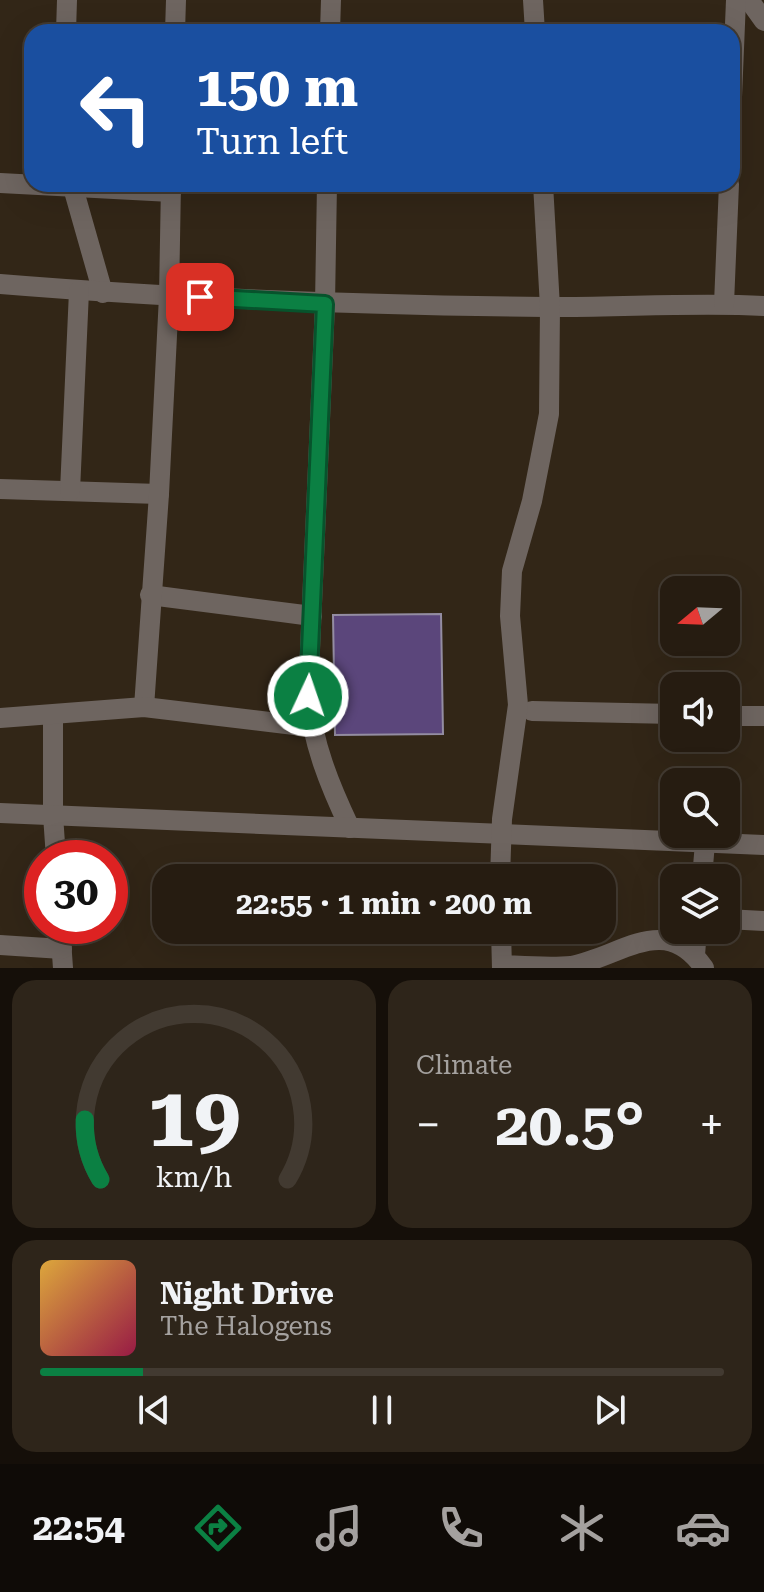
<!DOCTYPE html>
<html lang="en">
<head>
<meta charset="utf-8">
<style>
	:root { --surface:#261c11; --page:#2e251a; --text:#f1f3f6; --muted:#a4a19f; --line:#423a31; --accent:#0b8043 }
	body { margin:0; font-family:"Roboto Serif",serif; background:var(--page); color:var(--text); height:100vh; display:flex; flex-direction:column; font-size:30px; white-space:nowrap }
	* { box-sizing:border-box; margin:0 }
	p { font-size:26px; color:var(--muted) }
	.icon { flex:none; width:44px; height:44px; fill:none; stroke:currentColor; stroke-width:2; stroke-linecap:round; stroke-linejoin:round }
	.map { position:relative; height:968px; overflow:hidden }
	.drawer { display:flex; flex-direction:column; gap:12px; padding:12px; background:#150f09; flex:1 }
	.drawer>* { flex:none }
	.banner { position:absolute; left:24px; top:24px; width:716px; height:168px; border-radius:24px; box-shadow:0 8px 32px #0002,0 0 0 2px var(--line); background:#1a4fa0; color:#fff; overflow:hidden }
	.needle { width:52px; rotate:251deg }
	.fabs { position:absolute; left:660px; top:576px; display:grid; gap:16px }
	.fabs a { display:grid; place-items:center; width:80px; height:80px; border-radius:16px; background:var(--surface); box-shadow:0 8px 32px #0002,0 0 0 2px var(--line); font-size:40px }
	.speed { position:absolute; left:24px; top:840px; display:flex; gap:16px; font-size:40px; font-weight:700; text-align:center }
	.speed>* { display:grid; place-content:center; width:104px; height:104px; border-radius:50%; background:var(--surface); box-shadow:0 8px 32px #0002,0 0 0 2px var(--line); line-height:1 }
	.speed .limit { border:12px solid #d22; background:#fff; color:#111 }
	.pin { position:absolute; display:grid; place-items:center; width:68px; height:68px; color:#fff; margin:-34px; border-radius:16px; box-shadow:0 4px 12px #0006 }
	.me { position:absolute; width:88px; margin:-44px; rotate:3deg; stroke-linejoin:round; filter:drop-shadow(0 0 6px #0008) }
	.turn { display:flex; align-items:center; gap:28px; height:168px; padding:0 40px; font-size:36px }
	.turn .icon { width:104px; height:104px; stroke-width:2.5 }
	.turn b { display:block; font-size:56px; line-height:68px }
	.big { font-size:60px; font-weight:700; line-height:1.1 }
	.drawer .tile { flex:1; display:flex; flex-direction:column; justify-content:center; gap:12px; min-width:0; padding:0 28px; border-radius:24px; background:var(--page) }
	.drawer .dial { align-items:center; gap:0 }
	.dial svg { height:208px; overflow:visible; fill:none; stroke:var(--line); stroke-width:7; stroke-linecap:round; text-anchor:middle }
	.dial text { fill:var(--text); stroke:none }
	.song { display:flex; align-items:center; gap:24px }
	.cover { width:96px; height:96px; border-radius:12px; background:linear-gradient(135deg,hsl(40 70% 55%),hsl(340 70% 35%)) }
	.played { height:8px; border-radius:4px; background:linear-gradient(90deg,var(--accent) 15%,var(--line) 15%) }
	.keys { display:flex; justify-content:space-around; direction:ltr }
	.heat { display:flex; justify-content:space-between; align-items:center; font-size:44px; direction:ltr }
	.drawer .tiles { flex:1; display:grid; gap:12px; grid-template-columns:1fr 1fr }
	.tile:last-child { grid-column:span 2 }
	.trip { position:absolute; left:152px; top:864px; width:464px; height:80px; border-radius:24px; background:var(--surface); box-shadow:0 8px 32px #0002,0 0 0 2px var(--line); font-weight:700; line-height:80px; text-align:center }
	.dock { display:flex; height:128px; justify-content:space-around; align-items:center; background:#0f0b07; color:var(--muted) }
	.dock .icon { width:56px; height:56px }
	.dock .selected { color:var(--accent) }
	.dock b { font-size:36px; color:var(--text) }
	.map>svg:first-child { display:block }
	.building { fill:#5b467b; stroke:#948da2; stroke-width:2 }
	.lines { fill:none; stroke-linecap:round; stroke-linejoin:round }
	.street { stroke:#6e6560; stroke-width:20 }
	.route-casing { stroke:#07532c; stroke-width:20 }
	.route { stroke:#0b8043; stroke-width:14 }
</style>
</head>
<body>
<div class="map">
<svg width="764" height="968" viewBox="0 0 764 968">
	<rect width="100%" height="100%" fill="#322617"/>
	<polygon class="building" points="441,614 443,734 335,735 333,615"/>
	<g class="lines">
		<g class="street">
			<polyline points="533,0 535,32"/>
			<polyline points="749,0 764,21"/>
			<polyline points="66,32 67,0"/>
			<polyline points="175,32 176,0"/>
			<polyline points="330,32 331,0"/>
			<polyline points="732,97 736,0"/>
			<polyline points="0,183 171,192"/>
			<polyline points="72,184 103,293"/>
			<path d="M 327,184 L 325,304 L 308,696 C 313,744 329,784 350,828"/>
			<path d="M 0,284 C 182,299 363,305 546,307 C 618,308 691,302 764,306"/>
			<polyline points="724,304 729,184"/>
			<polyline points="0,489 159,494"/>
			<polyline points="70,491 79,291"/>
			<polyline points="150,595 312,616"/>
			<polyline points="144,707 159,494 169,296 171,184"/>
			<polyline points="532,711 674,714"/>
			<polyline points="53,715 53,815 56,858"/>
			<polyline points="726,716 764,716"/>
			<polyline points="0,718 144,707 311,727"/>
			<polyline points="0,813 764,845"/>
			<polyline points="500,878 502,819 518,705 510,616 512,571 532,501 549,414 550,307 543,184"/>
			<polyline points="702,878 705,843"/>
			<polyline points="726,919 764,921"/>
			<polyline points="60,926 63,968"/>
			<polyline points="501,930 502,968"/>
			<polyline points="0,945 62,949"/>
			<polyline points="695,955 697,930"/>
			<path d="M 502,965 C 524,966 549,968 571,966 C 621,957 665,911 704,968"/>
		</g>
	</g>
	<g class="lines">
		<g class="route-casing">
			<polyline id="route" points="200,297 325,304 308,696"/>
		</g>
		<use href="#route" class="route"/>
	</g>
</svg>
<div class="fabs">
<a><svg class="needle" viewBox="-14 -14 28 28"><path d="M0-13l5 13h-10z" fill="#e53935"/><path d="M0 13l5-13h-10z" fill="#a4a19f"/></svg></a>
<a><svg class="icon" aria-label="sound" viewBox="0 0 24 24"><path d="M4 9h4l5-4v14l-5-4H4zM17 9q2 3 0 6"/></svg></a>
<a><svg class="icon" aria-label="search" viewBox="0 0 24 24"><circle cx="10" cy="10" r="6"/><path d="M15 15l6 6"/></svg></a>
<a><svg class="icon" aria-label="layers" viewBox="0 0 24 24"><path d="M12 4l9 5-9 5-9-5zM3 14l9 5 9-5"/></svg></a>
</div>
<div class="speed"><div class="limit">30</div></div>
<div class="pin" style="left:200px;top:297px;background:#d93025"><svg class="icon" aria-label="arrive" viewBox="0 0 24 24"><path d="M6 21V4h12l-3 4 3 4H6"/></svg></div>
<svg class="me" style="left:308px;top:696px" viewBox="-20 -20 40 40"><circle r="17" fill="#0b8043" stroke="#fff" stroke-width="3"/><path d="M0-11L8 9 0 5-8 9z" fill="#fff"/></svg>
<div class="trip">22:55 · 1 min · 200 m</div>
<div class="banner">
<div class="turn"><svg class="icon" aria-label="left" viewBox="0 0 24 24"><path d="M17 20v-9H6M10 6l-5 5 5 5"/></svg><div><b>150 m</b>Turn left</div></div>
</div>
</div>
<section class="drawer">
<div class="tiles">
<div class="tile dial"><svg viewBox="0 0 100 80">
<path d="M14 69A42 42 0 1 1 86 69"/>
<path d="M14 69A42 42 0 0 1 8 46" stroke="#0b8043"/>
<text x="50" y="56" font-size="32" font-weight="700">19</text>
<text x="50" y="72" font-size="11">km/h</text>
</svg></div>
<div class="tile"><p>Climate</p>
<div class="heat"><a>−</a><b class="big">20.5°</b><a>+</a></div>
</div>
<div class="tile">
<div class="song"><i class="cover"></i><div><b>Night Drive</b><p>The Halogens</p></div></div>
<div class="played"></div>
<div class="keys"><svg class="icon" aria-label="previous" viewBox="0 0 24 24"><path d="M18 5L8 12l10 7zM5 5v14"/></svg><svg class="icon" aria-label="pause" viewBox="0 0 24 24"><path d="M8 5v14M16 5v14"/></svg><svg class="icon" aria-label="next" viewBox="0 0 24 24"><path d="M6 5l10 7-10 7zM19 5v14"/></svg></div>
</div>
</div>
</section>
<nav class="dock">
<b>22:54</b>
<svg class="icon selected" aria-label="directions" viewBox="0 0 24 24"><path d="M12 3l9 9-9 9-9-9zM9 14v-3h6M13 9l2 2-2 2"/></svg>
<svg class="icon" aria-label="music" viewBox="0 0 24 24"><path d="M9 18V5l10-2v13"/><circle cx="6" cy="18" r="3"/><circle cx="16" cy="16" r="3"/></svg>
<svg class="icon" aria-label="phone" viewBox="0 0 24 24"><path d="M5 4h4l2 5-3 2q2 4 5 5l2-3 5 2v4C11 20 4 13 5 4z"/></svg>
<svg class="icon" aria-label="climate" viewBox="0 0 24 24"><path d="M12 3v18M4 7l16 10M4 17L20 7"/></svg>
<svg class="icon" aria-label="car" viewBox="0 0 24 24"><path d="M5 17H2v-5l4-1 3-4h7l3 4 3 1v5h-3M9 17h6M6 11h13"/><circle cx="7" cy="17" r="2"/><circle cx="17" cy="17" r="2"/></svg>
</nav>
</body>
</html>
